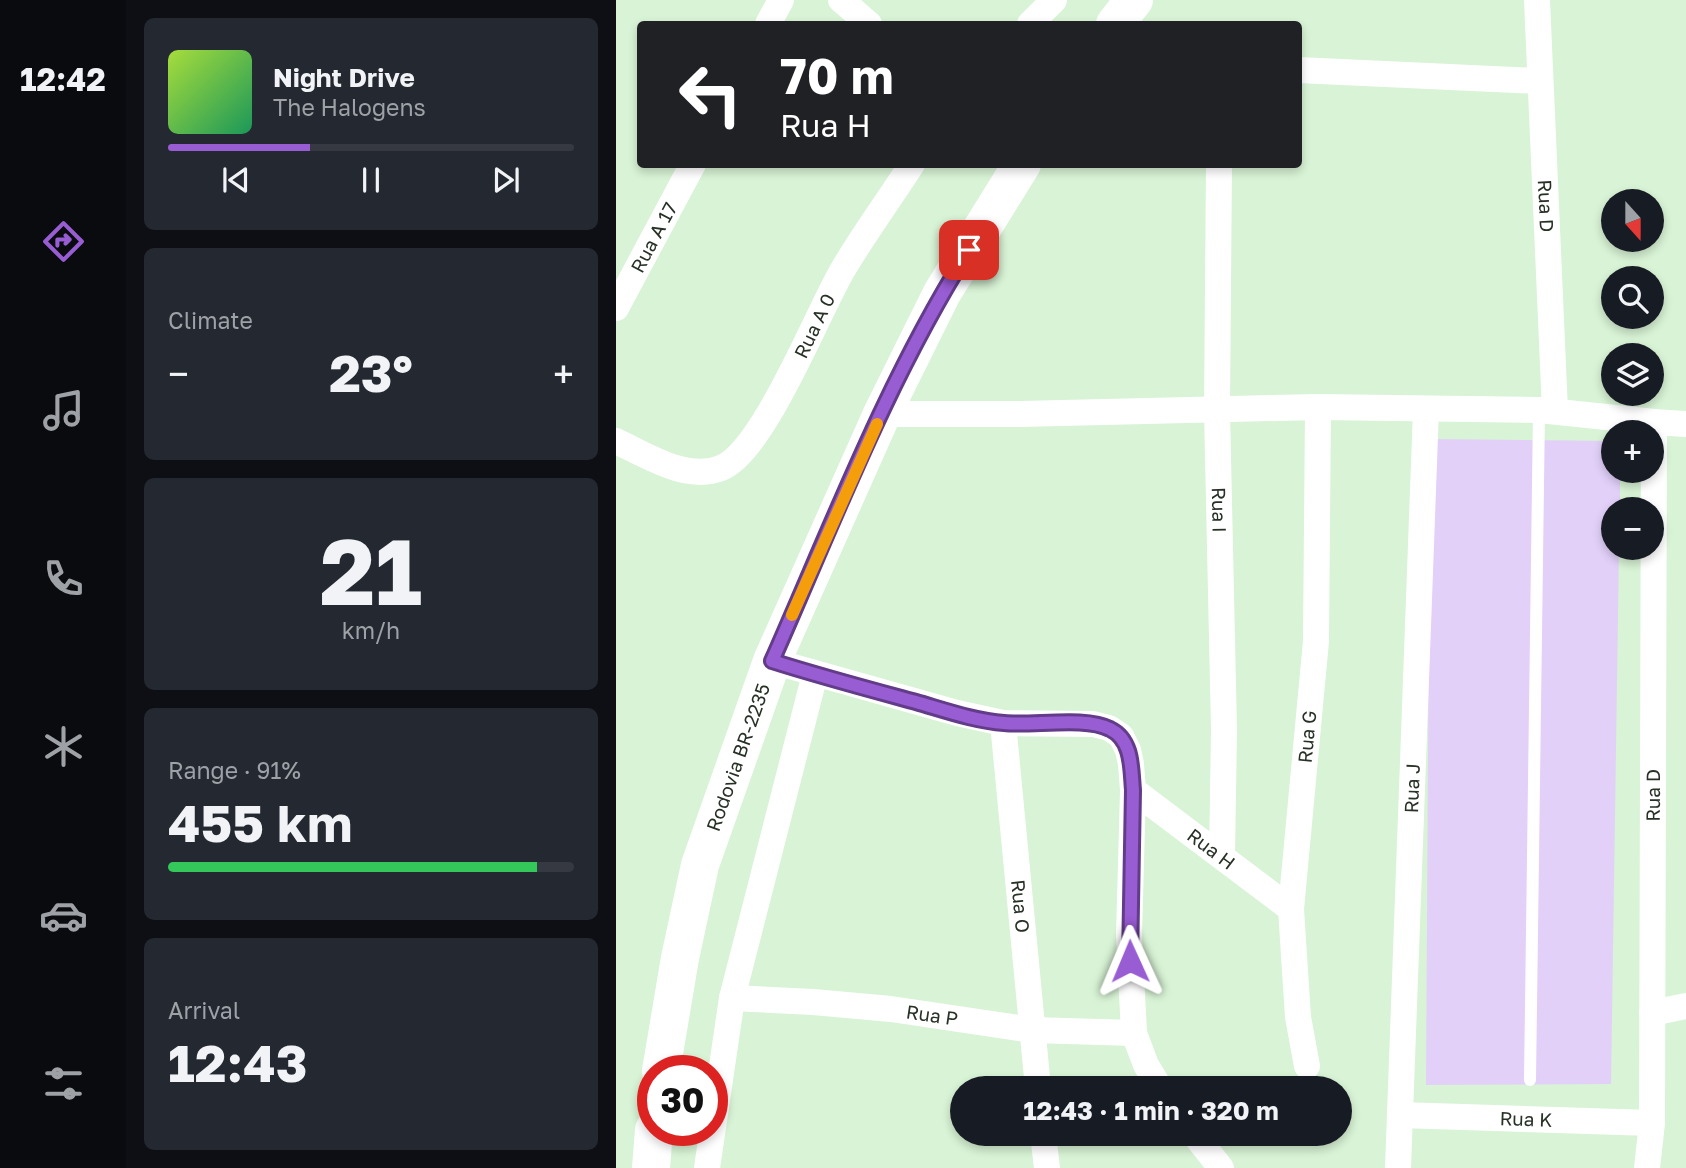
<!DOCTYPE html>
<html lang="en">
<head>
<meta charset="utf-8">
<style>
	:root { --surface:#171b24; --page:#242831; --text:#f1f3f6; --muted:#9ea1a6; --line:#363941; --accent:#985cd3 }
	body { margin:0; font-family:"Golos Text",sans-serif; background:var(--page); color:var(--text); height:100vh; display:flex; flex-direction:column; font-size:26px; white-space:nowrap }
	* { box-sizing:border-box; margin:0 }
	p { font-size:23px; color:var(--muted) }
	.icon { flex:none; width:38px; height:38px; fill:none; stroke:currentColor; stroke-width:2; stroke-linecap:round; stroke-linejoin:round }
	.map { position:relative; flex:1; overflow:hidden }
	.drawer { display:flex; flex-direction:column; gap:18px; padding:18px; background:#0d0f14; width:490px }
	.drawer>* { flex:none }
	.banner { position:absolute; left:21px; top:21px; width:665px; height:147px; border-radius:7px; box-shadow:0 4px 10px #0003; background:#202124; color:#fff; overflow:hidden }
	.needle { width:46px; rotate:159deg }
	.tools { position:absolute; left:985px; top:189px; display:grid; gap:14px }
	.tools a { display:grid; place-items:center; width:63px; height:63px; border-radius:50%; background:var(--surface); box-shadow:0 4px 10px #0003; font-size:35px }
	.speed { position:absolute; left:21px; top:1055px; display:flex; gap:14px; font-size:35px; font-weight:700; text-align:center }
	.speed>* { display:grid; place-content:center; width:91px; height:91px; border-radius:50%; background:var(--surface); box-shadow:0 4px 10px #0003; line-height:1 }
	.speed .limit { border:10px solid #d22; background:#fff; color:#111 }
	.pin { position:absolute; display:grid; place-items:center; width:60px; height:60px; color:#fff; margin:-30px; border-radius:14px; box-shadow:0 4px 10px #0006 }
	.me { position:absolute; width:77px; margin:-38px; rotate:359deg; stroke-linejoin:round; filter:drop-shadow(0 0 5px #0008) }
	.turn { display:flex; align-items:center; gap:24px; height:147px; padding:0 28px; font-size:32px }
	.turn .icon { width:91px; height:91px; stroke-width:2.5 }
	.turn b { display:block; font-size:49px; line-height:60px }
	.big { font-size:52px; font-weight:700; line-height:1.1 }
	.drawer .card { flex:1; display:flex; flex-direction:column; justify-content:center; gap:10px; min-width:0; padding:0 24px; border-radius:10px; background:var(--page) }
	.drawer .dial { align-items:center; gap:0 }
	.dial b { font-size:91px; line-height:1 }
	.song { display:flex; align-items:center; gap:21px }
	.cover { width:84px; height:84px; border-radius:10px; background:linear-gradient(135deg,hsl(80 70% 55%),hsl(150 70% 35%)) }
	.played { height:7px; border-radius:4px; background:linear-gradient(90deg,var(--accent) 35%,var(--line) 35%) }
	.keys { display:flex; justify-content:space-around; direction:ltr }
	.heat { display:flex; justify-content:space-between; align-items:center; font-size:38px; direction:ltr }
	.charge { height:10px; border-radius:5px; background:linear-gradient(90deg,#34c759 91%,var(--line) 0) }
	.trip { position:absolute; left:334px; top:1076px; width:402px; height:70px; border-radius:35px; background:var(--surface); box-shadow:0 4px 10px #0003; font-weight:700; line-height:70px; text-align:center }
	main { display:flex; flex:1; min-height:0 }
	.menu { display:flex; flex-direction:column; width:126px; justify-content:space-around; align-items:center; background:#090b0e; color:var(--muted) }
	.menu .icon { width:49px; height:49px }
	.menu .selected { color:var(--accent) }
	.menu b { font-size:32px; color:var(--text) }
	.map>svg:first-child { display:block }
	.green { fill:#e2d0f9 }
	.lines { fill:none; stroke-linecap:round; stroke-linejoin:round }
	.lane { stroke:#fff; stroke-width:12 }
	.street { stroke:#fff; stroke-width:26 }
	.primary { stroke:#fff; stroke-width:38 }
	.route-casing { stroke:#633c89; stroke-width:18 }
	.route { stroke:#985cd3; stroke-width:12 }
	.slow { stroke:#f59e0b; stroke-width:12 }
	.labels { text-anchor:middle; stroke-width:5; stroke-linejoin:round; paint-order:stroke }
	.street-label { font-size:19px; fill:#273126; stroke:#fff }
</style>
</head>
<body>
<main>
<nav class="menu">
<b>12:42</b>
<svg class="icon selected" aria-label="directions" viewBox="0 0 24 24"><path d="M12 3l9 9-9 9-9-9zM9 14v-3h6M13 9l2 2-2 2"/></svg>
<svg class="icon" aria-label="music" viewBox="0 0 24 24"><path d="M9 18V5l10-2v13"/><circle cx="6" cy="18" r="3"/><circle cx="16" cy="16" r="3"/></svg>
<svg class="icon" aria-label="phone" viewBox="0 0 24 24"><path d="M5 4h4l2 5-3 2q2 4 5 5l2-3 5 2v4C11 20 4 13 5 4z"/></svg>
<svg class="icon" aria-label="climate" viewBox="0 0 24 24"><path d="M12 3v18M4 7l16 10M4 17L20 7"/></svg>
<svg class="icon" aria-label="car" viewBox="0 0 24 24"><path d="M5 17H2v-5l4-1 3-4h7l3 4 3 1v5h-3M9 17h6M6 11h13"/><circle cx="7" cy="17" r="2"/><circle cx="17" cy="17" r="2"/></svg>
<svg class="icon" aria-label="filters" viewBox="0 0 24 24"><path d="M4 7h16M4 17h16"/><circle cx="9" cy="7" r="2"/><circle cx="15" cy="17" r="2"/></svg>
</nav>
<section class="drawer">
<div class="card">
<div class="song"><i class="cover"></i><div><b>Night Drive</b><p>The Halogens</p></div></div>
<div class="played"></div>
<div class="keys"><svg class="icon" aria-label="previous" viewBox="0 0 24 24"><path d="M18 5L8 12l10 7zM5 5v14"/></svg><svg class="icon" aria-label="pause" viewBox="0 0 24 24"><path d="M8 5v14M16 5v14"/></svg><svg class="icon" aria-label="next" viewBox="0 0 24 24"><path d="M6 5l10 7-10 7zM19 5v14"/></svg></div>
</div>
<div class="card"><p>Climate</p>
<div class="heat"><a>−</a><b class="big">23°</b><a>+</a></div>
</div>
<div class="card dial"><b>21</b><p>km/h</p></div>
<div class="card"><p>Range · 91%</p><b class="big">455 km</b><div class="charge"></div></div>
<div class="card"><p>Arrival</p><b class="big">12:43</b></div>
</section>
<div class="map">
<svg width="1070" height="1168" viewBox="0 0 1070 1168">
	<rect width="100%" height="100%" fill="#d8f3d5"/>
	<polygon class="green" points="814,439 997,441 998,471 1004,471 1004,509 998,509 998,548 1003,548 995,1084 810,1085"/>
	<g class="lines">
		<polyline class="lane" points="914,1080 923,410"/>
		<g class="street">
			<polyline points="225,0 253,24"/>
			<path id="s1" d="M 921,0 L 939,411"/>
			<polyline points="152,24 165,0"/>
			<polyline points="414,24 438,0"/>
			<polyline points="682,70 923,81"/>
			<path id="s2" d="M 603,164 L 601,411 L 608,730 L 606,856"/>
			<path id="s3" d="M 0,308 L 77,164"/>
			<polyline points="266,414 404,414 702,407 923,410 1038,422 1070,424"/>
			<path id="s4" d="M 0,441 C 30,455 71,482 105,468 C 147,452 201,314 226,271 C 247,235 273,200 296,164"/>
			<polyline points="156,661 341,713 387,723 477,724 493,728 505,736 512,750 515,764 517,790 513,935 518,1033 530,1065 544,1088"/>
			<path id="s5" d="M 387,723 L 422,1088"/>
			<path id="s6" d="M 517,790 L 675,909"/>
			<path id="s7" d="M 116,998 L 197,1002 L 275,1009 L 416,1030 L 518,1033"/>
			<polyline points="1036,1013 1070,1006"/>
			<path id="s8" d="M 691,1066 L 682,1017 L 675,909 L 700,641 L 702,407"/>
			<path id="s9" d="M 784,1115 L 1036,1123"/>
			<polyline points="427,1134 431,1168"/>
			<polyline points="578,1134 605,1168"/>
			<polyline points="91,1168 116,998 199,674"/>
			<path id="s10" d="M 782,1168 L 810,409"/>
			<path id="s11" d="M 1031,1168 L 1036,1123 L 1038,422"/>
		</g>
		<g class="primary">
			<polyline points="499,24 518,0"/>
			<path id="s12" d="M 45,1071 L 64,958 L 84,865 L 156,661 L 266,414 L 326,293 L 406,164"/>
			<polyline points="35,1168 38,1130"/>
		</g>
	</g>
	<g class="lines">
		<g class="route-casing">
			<path id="route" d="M 353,250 C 272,378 217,523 156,661 C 203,676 252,689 300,702 C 328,710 359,721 388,723 C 417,726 470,716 494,729 C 517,740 515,769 517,790 L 514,961"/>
		</g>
		<use href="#route" class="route"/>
		<polyline class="slow" points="176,615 261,424"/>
	</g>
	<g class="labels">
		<g class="street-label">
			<text dy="7" stroke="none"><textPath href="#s1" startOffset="206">Rua D</textPath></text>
			<text dy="7" stroke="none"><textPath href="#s3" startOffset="80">Rua A 17</textPath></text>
			<text dy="7" stroke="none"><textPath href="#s4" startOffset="284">Rua A 0</textPath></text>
			<text dy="7" stroke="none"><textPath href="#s2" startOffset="346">Rua I</textPath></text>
			<text dy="7" stroke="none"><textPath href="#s8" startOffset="331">Rua G</textPath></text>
			<text dy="7" stroke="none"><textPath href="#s12" startOffset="324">Rodovia BR-2235</textPath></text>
			<text dy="7" stroke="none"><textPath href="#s10" startOffset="380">Rua J</textPath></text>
			<text dy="7" stroke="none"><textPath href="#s11" startOffset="373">Rua D</textPath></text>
			<text dy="7" stroke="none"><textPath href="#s6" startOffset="98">Rua H</textPath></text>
			<text dy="7" stroke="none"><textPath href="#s5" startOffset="184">Rua O</textPath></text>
			<text dy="7" stroke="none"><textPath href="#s7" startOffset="201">Rua P</textPath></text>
			<text dy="7" stroke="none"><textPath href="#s9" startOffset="126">Rua K</textPath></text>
		</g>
	</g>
</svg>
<div class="tools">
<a><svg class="needle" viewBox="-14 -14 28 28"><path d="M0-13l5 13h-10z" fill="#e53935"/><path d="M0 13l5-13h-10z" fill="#9ea1a6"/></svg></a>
<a><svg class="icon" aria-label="search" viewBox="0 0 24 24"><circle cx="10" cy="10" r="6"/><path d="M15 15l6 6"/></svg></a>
<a><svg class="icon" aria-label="layers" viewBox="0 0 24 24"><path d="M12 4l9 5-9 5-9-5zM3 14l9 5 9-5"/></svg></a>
<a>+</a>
<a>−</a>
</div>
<div class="speed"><div class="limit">30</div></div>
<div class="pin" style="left:353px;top:250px;background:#d93025"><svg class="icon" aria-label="arrive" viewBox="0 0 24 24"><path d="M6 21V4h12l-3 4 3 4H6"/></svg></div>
<svg class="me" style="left:514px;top:961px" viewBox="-20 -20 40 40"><path d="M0-17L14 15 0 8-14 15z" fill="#985cd3" stroke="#fff" stroke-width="4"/></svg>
<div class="trip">12:43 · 1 min · 320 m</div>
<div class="banner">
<div class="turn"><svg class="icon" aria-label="left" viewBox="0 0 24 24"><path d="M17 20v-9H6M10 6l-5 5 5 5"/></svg><div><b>70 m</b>Rua H</div></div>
</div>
</div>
</main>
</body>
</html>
